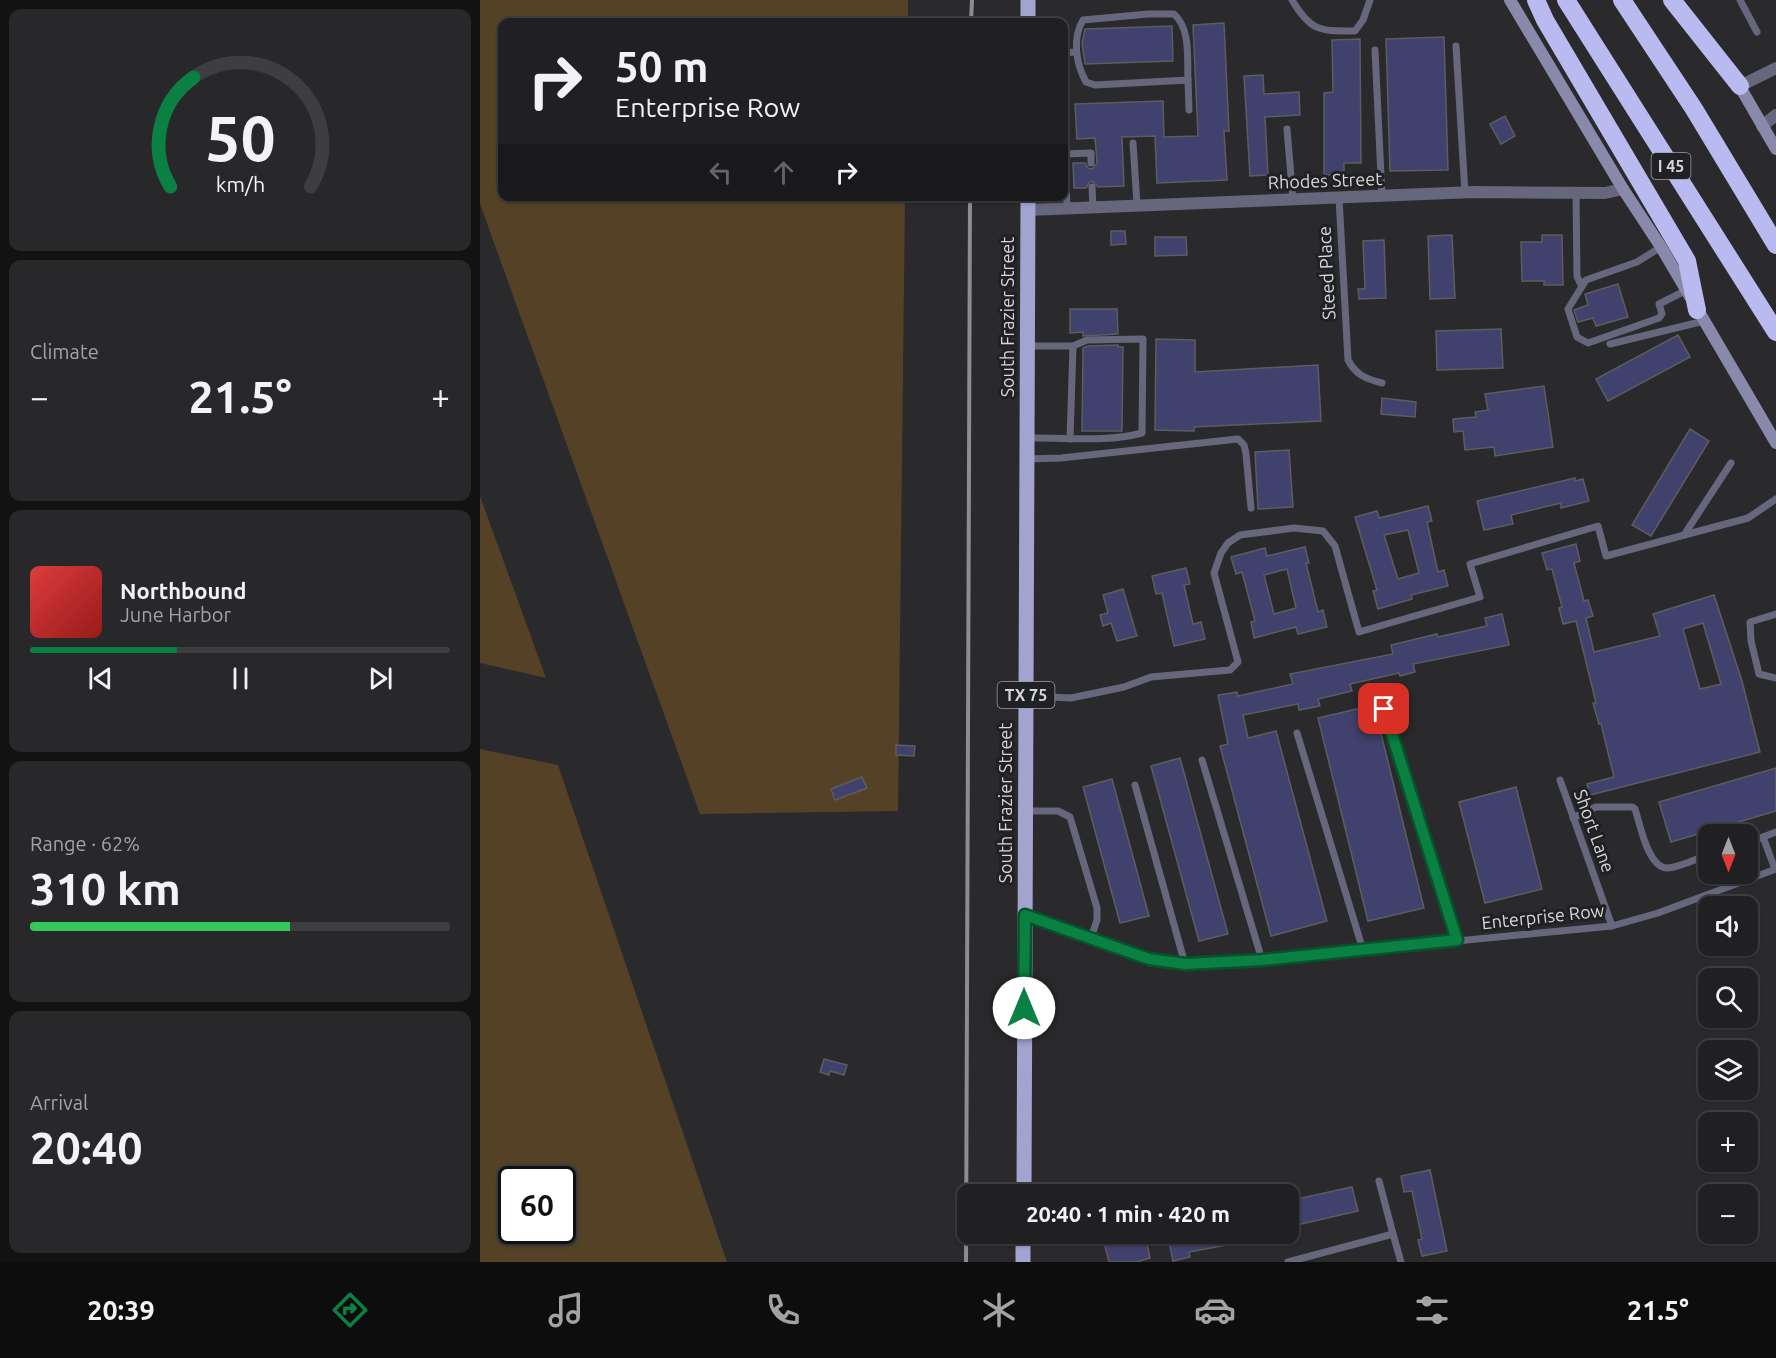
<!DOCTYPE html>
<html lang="en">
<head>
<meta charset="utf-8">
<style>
	:root { --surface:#202022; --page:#28282a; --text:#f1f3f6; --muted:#a2a3a5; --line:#3d3e40; --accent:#0b8043 }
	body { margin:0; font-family:Ubuntu,sans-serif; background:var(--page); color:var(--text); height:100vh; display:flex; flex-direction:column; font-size:22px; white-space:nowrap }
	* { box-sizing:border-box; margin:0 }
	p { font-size:20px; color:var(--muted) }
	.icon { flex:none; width:33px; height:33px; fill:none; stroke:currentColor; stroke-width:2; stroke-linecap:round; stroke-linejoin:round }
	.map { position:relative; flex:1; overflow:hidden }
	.details { display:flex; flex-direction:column; gap:9px; padding:9px; background:#121213; width:480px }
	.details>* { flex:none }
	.top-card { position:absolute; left:18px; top:18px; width:570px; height:183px; border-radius:12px; box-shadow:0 2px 4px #0004,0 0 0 2px var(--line); background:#202022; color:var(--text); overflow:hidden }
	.needle { width:39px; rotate:180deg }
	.buttons { position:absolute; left:1218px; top:824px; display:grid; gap:12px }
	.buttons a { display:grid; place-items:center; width:60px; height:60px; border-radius:12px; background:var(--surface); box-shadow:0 2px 4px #0004,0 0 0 2px var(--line); font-size:30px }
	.speed { position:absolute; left:18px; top:1166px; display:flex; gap:12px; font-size:30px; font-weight:700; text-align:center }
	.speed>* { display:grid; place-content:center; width:78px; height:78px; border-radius:50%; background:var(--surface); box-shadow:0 2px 4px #0004,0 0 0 2px var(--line); line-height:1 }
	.speed .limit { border:3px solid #111; border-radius:9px; background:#fff; color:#111 }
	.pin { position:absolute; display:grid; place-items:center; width:51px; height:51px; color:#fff; margin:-26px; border-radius:12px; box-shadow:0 3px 9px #0006 }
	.me { position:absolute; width:66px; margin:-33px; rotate:0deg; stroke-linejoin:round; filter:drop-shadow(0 0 4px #0008) }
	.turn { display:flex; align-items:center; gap:21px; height:126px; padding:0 18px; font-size:27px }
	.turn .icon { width:78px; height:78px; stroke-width:2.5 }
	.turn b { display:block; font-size:42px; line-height:51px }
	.lanes { display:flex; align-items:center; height:57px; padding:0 18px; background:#0003; justify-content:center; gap:30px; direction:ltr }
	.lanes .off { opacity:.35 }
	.big { font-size:45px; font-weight:600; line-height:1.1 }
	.details .tile { flex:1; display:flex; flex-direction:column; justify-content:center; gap:9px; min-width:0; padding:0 21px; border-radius:12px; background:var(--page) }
	.details .dial { align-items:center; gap:0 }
	.dial svg { height:156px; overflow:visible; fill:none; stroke:var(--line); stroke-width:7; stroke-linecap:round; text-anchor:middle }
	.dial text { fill:var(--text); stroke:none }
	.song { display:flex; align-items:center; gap:18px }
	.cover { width:72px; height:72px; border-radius:9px; background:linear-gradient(135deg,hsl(0 70% 55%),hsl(0 70% 35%)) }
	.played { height:6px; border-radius:3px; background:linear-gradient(90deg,var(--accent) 35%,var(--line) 35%) }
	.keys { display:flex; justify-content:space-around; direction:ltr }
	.heat { display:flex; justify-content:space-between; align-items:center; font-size:33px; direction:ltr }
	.charge { height:9px; border-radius:4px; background:linear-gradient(90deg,#34c759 62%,var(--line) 0) }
	.trip { position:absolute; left:477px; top:1184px; width:342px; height:60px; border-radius:12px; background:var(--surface); box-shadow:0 2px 4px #0004,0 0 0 2px var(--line); font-weight:600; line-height:60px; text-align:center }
	.menu { display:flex; height:96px; justify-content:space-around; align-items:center; background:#0d0d0e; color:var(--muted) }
	.menu .icon { width:42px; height:42px }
	.menu .selected { color:var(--accent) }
	.menu b { font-size:27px; color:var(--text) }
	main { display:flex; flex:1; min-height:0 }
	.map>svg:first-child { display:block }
	.green { fill:#554126; fill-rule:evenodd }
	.building { fill:#41416d; stroke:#5c5d60; stroke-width:1.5; fill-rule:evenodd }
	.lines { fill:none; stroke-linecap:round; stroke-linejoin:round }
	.lane { stroke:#66677d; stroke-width:7 }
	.street { stroke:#66677d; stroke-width:12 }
	.secondary { stroke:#8889ab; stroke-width:12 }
	.primary { stroke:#a2a3cf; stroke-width:15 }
	.highway { stroke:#b9bbf0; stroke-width:18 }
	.rail { stroke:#8d8d8f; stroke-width:4 }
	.route-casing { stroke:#07532c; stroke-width:15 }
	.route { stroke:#0b8043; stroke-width:10 }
	.labels { text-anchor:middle; stroke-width:6; stroke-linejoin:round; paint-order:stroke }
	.shield { fill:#202124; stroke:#a0a0a3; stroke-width:1.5 }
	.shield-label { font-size:16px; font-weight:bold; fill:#d7d7d9 }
	.street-label { font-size:18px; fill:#d7d7d9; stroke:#202124 }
</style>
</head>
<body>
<main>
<section class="details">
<div class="tile dial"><svg viewBox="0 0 100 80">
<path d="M14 69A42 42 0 1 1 86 69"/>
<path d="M14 69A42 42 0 0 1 26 13" stroke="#0b8043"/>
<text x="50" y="56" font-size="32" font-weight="700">50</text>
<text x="50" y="72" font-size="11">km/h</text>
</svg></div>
<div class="tile"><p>Climate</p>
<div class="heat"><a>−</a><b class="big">21.5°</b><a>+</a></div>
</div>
<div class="tile">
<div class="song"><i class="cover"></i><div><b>Northbound</b><p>June Harbor</p></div></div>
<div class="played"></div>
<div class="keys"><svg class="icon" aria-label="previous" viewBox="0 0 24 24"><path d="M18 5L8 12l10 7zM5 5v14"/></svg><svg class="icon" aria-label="pause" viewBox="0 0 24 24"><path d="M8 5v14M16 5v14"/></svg><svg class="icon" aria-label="next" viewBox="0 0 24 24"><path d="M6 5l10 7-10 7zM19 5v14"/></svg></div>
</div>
<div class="tile"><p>Range · 62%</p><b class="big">310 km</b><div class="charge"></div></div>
<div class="tile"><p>Arrival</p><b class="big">20:40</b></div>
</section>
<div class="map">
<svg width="1296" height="1262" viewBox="0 0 1296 1262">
	<rect width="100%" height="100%" fill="#2a2a2d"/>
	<g class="green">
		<polygon points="0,0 428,0 428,22 22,22 22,196 425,197 418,811 220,814 0,204"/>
		<polygon points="0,496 66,678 0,663"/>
		<path d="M 0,749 L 78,765 L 247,1262 L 0,1262 ZM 32,1179 L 82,1179 L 82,1230 L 32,1230 Z"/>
	</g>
	<g class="building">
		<polygon points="744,23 749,131 744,131 747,180 677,183 675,136 642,137 644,186 618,187 612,181 609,183 606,188 594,188 593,163 605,163 608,168 612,169 617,163 615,138 597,139 595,104 683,101 684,137 718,136 713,25"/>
		<polygon points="692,26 693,61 605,64 602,43 605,29"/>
		<polygon points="964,37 968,170 910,171 906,39"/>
		<polygon points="880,39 881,163 864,163 864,175 844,175 844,93 853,92 852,40"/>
		<polygon points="783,75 784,94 819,92 820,115 785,117 788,175 770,176 764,76"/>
		<polygon points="1025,116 1035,136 1021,144 1010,124"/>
		<polygon points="631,231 645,231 646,244 631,245"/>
		<polygon points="972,235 975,298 950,299 948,236"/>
		<polygon points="1062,235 1082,235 1083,285 1064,285 1064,281 1042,281 1041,242 1062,242"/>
		<polygon points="675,237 706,237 707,255 675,256"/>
		<polygon points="904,240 906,298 879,299 878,289 885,289 883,241"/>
		<polygon points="1138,284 1148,317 1116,326 1113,318 1098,322 1094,310 1108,305 1105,294"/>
		<polygon points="590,309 637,309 638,334 603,336 603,332 590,333"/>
		<polygon points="1021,329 1023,368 957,370 956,331"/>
		<polygon points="1198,335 1210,357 1128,401 1116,379"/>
		<polygon points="676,339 715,340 715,372 838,365 841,421 714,427 714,431 675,430"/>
		<polygon points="638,345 638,347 643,347 642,431 602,431 603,348 608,346"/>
		<polygon points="1064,386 1073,447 1015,456 1014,447 985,450 983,431 974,432 973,419 996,417 995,412 1008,410 1005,394"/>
		<polygon points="902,398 936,402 935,417 901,414"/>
		<polygon points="1210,429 1229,441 1171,536 1152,525"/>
		<polygon points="809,450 813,507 778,509 775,452"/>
		<polygon points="1095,478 1095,481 1103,479 1109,501 1081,508 1081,503 1031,515 1033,524 1004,530 997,501"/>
		<path d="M 948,506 L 952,521 L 947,522 L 958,572 L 964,570 L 968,586 L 931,595 L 932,599 L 898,609 L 893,591 L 897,590 L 875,517 L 897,511 L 899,518 ZM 928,530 L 939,573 L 918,579 L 904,535 Z"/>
		<path d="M 1096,544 L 1100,561 L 1094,563 L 1104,601 L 1108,600 L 1113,616 L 1106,618 L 1114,652 L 1180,636 L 1173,614 L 1234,595 L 1262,681 L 1280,752 L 1110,795 L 1107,784 L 1134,777 L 1121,724 L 1119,724 L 1113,703 L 1116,703 L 1096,621 L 1083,624 L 1079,608 L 1082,607 L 1072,569 L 1067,570 L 1062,553 ZM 1223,623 L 1241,684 L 1220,689 L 1203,629 Z"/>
		<path d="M 825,547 L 829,563 L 826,563 L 838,612 L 843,610 L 847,627 L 818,634 L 816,627 L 774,638 L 771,622 L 775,621 L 762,572 L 756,574 L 751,557 L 785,548 L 787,556 ZM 807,569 L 816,608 L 794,614 L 784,575 Z"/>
		<polygon points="706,568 710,584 704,585 713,624 721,622 725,639 694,646 682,593 676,594 672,576"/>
		<polygon points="643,589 657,636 637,641 631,623 623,626 620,615 628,613 623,595"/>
		<polygon points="1022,614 1029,645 933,664 935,672 920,676 919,673 870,684 872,691 838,699 840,706 819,710 818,704 763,715 768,738 796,731 847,921 791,936 740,746 748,744 738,695 757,692 758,696 813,684 810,674 913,654 911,645 957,634 958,637 1007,626 1005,618"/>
		<polygon points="894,705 944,908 888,921 838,718"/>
		<polygon points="416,745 435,746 434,756 416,755"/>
		<polygon points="700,758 748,934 719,941 671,766"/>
		<polygon points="1296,768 1296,811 1191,842 1179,802"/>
		<polygon points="382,777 387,788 355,800 351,789"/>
		<polygon points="632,779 669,916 640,923 603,787"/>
		<polygon points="1036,787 1062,889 1005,903 979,802"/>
		<polygon points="344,1059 367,1065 364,1075 350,1071 349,1075 340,1072"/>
		<polygon points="950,1170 967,1251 942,1256 938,1240 942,1239 932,1191 924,1192 921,1176"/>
		<polygon points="872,1187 878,1211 808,1227 808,1201"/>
		<polygon points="687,1233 762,1233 764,1242 709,1252 710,1257 693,1261"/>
		<polygon points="666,1238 670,1258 657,1262 629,1262 625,1246"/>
	</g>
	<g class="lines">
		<g class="lane">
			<path d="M 812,0 C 831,32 840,31 875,31 L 883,20 L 890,0"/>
			<polyline points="1260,0 1277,32"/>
			<path d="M 668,14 L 694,14 C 711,29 707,59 708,80 L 615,85 L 606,82 C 596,64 592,38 603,20 Z"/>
			<polyline points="976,46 985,193"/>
			<polyline points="895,50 902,197"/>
			<polyline points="584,53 596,52"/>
			<polyline points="708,80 709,110"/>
			<polyline points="807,129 813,200"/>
			<polyline points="653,143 657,204"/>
			<polyline points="584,154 585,154 587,209"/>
			<polyline points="585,154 611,153 611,163"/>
			<polyline points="612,187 613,208"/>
			<polyline points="1096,193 1097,276 1101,285"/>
			<path d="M 859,198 L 868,360 C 876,375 886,379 902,383"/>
			<polyline points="1181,247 1157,262 1106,280 1088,309 1097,337 1108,343 1179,318 1182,314 1179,304 1205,291"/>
			<polyline points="1130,344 1224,321"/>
			<path d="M 547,438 C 586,437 624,443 662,433 L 663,339 L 607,340 L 593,346 L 548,346"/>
			<polyline points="590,439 593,346"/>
			<polyline points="547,459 581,458 758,439 764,445 766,454 771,508"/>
			<polyline points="1204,535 1251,463"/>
			<polyline points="1296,614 1270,622 1271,641 1279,674 1296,678"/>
			<polyline points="546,696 591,698 644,687 671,677 750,670 758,662 734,573 741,553 748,543 760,535 814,528 843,531 855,546 879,632 1000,597 990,564 1118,526 1126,556 1268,518 1296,499"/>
			<polyline points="904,709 977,941"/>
			<polyline points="817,733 883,950"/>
			<polyline points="722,760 782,960"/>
			<polyline points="1080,780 1132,926"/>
			<polyline points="655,785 705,964"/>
			<polyline points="546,811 578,811 590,817 617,908 617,920 611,938"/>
			<path d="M 1093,818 L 1116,807 L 1152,807 L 1155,809 C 1160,824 1168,869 1188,868 C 1200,867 1216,859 1228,855"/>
			<polyline points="1268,842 1283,837"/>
			<polyline points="1295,869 1283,837 1296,832"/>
			<polyline points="545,915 669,959 705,964 782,960 1132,926 1178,913 1296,869"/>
			<polyline points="899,1181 913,1234"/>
			<polyline points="808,1262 913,1234 921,1262"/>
		</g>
		<g class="street">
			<polyline points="1260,86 1296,68"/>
			<polyline points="1282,126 1296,115"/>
			<polyline points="548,210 994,192 1125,193 1143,189"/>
		</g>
		<g class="secondary">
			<polyline points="1030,0 1143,189 1181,247 1296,443"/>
			<polyline points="1256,80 1296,149"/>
		</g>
		<g class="primary">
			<polyline points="548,0 548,22"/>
			<polyline points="544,1194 548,196"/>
			<polyline points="543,1262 543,1233"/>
		</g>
		<g class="highway">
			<polyline points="1056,0 1065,20 1207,261 1217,310"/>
			<polyline points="1086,0 1296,332"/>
			<polyline points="1142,0 1214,109 1296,245"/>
			<polyline points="1192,0 1260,86"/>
		</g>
		<g class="rail">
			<polyline points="491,22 492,0"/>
			<polyline points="486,1262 490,196"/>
		</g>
	</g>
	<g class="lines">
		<g class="route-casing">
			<polyline id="route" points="544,1008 545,915 669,959 705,964 782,960 977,940 904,709"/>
		</g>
		<use href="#route" class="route"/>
	</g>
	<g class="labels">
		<g class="shield">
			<rect x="1171.5" y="153" width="39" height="26" rx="4.5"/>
			<rect x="517.5" y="682" width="57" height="26" rx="4.5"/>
		</g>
		<g class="shield-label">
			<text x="1191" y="172">I 45</text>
			<text x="546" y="701">TX 75</text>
		</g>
		<g class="street-label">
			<text transform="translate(845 181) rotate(-2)" y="6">Rhodes Street</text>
			<text transform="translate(847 273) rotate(-93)" y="6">Steed Place</text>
			<text transform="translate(528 317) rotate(-90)" y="6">South Frazier Street</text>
			<text transform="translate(526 803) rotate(-90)" y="6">South Frazier Street</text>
			<text transform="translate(1114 831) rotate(70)" y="6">Short Lane</text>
			<text transform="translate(1063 917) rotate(-6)" y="6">Enterprise Row</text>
		</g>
	</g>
</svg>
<div class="buttons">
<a><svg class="needle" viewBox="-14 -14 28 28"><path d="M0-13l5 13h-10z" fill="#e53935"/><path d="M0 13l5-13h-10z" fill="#a2a3a5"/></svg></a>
<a><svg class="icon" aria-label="sound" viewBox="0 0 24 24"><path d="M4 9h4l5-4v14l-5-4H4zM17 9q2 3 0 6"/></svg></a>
<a><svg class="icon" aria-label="search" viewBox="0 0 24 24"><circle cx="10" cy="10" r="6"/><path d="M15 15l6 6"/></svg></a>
<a><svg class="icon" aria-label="layers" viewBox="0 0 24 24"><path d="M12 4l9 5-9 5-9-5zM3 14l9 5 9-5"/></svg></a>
<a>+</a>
<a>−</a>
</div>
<div class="speed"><div class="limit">60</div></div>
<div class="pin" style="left:904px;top:709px;background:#d93025"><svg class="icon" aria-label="arrive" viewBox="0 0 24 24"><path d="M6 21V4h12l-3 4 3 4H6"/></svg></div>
<svg class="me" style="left:544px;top:1008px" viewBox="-20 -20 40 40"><circle r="19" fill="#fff"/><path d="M0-13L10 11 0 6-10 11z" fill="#0b8043"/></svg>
<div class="trip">20:40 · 1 min · 420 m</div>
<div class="top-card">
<div class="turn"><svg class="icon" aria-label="right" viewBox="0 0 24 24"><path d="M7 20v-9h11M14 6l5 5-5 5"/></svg><div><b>50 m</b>Enterprise Row</div></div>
<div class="lanes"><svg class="icon off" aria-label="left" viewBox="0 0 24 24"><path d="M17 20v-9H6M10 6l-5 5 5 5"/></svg><svg class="icon off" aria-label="ahead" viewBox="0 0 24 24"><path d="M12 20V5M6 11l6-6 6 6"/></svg><svg class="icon" aria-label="right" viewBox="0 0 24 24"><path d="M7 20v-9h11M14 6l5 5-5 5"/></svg></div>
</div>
</div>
</main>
<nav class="menu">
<b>20:39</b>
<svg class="icon selected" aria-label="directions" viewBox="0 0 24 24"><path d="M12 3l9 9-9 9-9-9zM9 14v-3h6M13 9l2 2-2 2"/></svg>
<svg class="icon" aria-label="music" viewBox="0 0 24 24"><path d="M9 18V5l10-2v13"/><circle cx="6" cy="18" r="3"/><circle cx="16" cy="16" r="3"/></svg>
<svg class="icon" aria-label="phone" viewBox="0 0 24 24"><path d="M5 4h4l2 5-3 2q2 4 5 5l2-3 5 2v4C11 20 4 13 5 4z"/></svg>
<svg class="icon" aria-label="climate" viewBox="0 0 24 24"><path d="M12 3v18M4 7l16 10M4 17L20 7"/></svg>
<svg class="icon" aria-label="car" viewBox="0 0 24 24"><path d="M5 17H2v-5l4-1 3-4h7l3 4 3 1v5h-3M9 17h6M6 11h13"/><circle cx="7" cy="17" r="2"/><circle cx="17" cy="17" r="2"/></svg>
<svg class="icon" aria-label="filters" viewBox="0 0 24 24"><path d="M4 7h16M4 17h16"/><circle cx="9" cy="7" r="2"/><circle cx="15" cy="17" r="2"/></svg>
<b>21.5°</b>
</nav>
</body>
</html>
